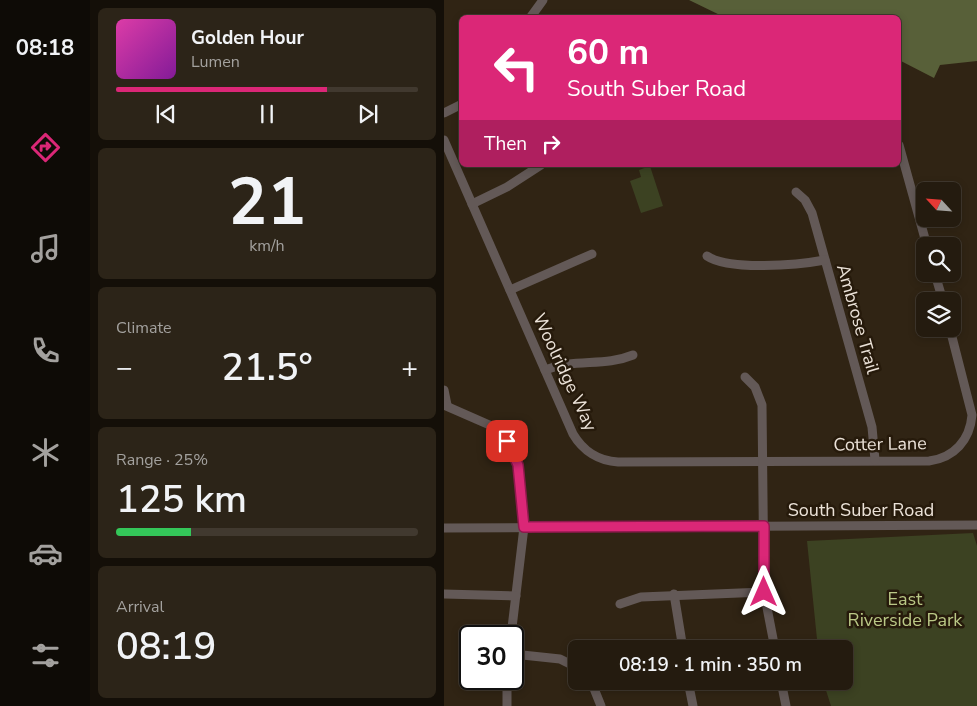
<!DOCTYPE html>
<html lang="en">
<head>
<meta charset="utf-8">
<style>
	:root { --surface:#241b0f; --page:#2c2418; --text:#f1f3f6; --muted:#a3a19e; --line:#41392f; --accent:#db2777 }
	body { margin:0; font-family:"Nunito Sans",sans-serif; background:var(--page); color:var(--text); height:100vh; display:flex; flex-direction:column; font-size:19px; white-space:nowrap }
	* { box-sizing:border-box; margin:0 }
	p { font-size:16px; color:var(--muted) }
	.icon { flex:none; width:28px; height:28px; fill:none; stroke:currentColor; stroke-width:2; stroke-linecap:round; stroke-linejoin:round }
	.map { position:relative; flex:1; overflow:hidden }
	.drawer { display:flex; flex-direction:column; gap:8px; padding:8px; background:#140f08; width:354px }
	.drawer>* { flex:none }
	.guide { position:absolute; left:15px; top:15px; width:442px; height:152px; border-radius:8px; box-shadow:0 2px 8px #0003,0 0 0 1px var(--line); background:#db2777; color:#fff; overflow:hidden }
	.needle { width:32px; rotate:296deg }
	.buttons { position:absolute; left:472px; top:182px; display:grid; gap:10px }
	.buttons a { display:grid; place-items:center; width:45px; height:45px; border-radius:8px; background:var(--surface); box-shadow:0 2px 8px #0003,0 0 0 1px var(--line); font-size:25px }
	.speed { position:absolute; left:15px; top:625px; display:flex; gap:10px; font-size:25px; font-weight:700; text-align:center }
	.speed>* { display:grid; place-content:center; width:65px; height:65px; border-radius:50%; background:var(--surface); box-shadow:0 2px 8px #0003,0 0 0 1px var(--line); line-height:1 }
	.speed .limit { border:2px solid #111; border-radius:8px; background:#fff; color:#111 }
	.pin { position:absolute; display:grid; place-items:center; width:42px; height:42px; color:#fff; margin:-21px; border-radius:10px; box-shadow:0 2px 8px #0006 }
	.me { position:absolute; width:55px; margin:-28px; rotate:0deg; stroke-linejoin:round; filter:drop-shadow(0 0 4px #0008) }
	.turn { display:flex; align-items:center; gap:18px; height:105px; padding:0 25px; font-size:22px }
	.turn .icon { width:65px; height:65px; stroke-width:2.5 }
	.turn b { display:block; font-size:35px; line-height:42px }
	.then { display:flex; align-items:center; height:48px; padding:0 25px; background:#0003; gap:10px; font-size:19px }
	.big { font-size:38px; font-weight:600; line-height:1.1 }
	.drawer .tile { flex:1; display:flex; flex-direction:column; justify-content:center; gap:8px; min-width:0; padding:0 18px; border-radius:8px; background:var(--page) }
	.drawer .dial { align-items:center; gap:0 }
	.dial b { font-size:65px; line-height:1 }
	.song { display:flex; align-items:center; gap:15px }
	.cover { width:60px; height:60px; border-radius:8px; background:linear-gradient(135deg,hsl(320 70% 55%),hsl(290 70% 35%)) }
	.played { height:5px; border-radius:2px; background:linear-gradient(90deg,var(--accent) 70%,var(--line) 70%) }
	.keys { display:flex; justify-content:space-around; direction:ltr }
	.heat { display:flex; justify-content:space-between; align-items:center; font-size:28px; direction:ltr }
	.charge { height:8px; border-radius:4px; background:linear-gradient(90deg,#34c759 25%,var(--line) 0) }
	.trip { position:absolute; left:124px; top:640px; width:285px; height:50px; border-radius:8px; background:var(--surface); box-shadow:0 2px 8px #0003,0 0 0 1px var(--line); font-weight:600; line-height:50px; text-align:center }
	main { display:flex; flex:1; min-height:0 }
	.tabs { display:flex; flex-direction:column; width:90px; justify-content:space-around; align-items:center; background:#0e0b06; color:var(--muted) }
	.tabs .icon { width:35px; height:35px }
	.tabs .active { color:var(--accent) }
	.tabs b { font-size:22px; color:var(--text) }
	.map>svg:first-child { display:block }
	.green { fill:#3c4222 }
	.forest { fill:#586039 }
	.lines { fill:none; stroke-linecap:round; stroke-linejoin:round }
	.minor { stroke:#635957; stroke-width:9 }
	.route-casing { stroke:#8e194d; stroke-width:12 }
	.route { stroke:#db2777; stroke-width:9 }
	.labels { text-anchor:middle; stroke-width:5; stroke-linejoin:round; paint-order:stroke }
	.street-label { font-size:18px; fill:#ebe2d8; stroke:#261a0b }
	.park-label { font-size:18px; fill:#bac886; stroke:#261a0b }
</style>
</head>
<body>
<main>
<nav class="tabs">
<b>08:18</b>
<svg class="icon active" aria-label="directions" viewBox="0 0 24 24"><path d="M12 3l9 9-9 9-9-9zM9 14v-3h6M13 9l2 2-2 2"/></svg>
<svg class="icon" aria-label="music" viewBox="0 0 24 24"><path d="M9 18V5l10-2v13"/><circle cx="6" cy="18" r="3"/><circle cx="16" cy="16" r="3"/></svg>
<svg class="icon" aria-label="phone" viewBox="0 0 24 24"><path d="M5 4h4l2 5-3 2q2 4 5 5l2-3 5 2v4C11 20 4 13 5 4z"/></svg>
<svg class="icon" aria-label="climate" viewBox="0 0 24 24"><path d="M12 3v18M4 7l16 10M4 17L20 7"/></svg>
<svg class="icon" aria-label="car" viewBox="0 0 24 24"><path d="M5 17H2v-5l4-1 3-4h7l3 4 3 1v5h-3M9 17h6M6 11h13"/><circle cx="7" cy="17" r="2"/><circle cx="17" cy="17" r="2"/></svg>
<svg class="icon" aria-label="filters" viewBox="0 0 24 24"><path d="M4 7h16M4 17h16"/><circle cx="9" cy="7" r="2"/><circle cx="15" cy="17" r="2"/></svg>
</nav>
<section class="drawer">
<div class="tile">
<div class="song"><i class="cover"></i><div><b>Golden Hour</b><p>Lumen</p></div></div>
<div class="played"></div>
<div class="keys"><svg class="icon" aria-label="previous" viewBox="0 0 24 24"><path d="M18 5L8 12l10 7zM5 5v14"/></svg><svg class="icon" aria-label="pause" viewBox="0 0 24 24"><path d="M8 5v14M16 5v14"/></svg><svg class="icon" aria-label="next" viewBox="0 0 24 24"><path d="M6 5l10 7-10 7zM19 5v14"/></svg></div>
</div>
<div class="tile dial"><b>21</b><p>km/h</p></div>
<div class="tile"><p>Climate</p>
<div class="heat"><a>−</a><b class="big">21.5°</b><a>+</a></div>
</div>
<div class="tile"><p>Range · 25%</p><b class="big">125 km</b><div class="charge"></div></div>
<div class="tile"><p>Arrival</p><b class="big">08:19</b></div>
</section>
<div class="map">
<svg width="534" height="706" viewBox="0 0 534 706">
	<rect width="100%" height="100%" fill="#302414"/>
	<g class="green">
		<polygon points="206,166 219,206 197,213 186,181 197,177 195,170"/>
		<polygon points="529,533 534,549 533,706 387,706 379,681 400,681 400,649 374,649 363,541"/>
	</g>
	<polygon class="forest" points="245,0 533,0 533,61 496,65 490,78 455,60 455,18 280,17"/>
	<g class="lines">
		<g class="minor">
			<polyline points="86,18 99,0"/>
			<polyline points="0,113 18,104"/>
			<path d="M 0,140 L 129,434 C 139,451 155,461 174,462 L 485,461 C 510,458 526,440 528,415 L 506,329"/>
			<polyline points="455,145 483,246"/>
			<polyline points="352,192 361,200 368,213 428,427 431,460"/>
			<polyline points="28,204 63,187 97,165"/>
			<path d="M 263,256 C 285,271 354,265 381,260"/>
			<polyline points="491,274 499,301"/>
			<polyline points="66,290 148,254"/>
			<path d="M 101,370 C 131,358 160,367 189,355"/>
			<polyline points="301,377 311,387 318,405 320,592 331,649"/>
			<polyline points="0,390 3,405"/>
			<polyline points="0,405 50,427 63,441 74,465 80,527 67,636"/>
			<polyline points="0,528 534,525"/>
			<polyline points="0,594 72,596"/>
			<polyline points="230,594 239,649"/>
			<polyline points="176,604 197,597 320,592"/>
			<polyline points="69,654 116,659 132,667"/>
			<polyline points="147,681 157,706"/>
			<polyline points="244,681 249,706"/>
			<polyline points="337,681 342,706"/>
			<polyline points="63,706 63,679"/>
		</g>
	</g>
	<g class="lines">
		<g class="route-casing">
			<polyline id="route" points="63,441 74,465 80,527 320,526 320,592"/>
		</g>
		<use href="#route" class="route"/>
	</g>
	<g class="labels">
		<g class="street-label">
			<text transform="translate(414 319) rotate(74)" y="6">Ambrose Trail</text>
			<text transform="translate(121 372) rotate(65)" y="6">Woolridge Way</text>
			<text transform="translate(436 444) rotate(-1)" y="6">Cotter Lane</text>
			<text x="417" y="516">South Suber Road</text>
		</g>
		<g class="park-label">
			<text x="461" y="605">East<tspan x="461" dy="21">Riverside Park</tspan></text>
		</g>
	</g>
</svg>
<div class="buttons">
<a><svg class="needle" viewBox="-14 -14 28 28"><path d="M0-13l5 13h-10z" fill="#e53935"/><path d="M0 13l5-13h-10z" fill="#a3a19e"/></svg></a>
<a><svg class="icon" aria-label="search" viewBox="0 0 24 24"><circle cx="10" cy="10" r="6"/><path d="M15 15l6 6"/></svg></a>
<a><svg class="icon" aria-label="layers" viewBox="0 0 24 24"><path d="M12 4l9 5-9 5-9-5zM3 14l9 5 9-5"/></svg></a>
</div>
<div class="speed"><div class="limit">30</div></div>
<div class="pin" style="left:63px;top:441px;background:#d93025"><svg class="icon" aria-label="arrive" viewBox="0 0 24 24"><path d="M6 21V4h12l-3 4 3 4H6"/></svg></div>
<svg class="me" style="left:320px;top:592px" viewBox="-20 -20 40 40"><path d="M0-17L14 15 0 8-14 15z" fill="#db2777" stroke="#fff" stroke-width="4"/></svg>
<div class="trip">08:19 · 1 min · 350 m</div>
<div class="guide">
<div class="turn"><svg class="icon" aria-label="left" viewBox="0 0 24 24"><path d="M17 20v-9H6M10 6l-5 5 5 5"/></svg><div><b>60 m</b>South Suber Road</div></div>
<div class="then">Then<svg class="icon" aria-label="right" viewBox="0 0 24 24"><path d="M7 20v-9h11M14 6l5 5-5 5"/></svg></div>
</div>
</div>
</main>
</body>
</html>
